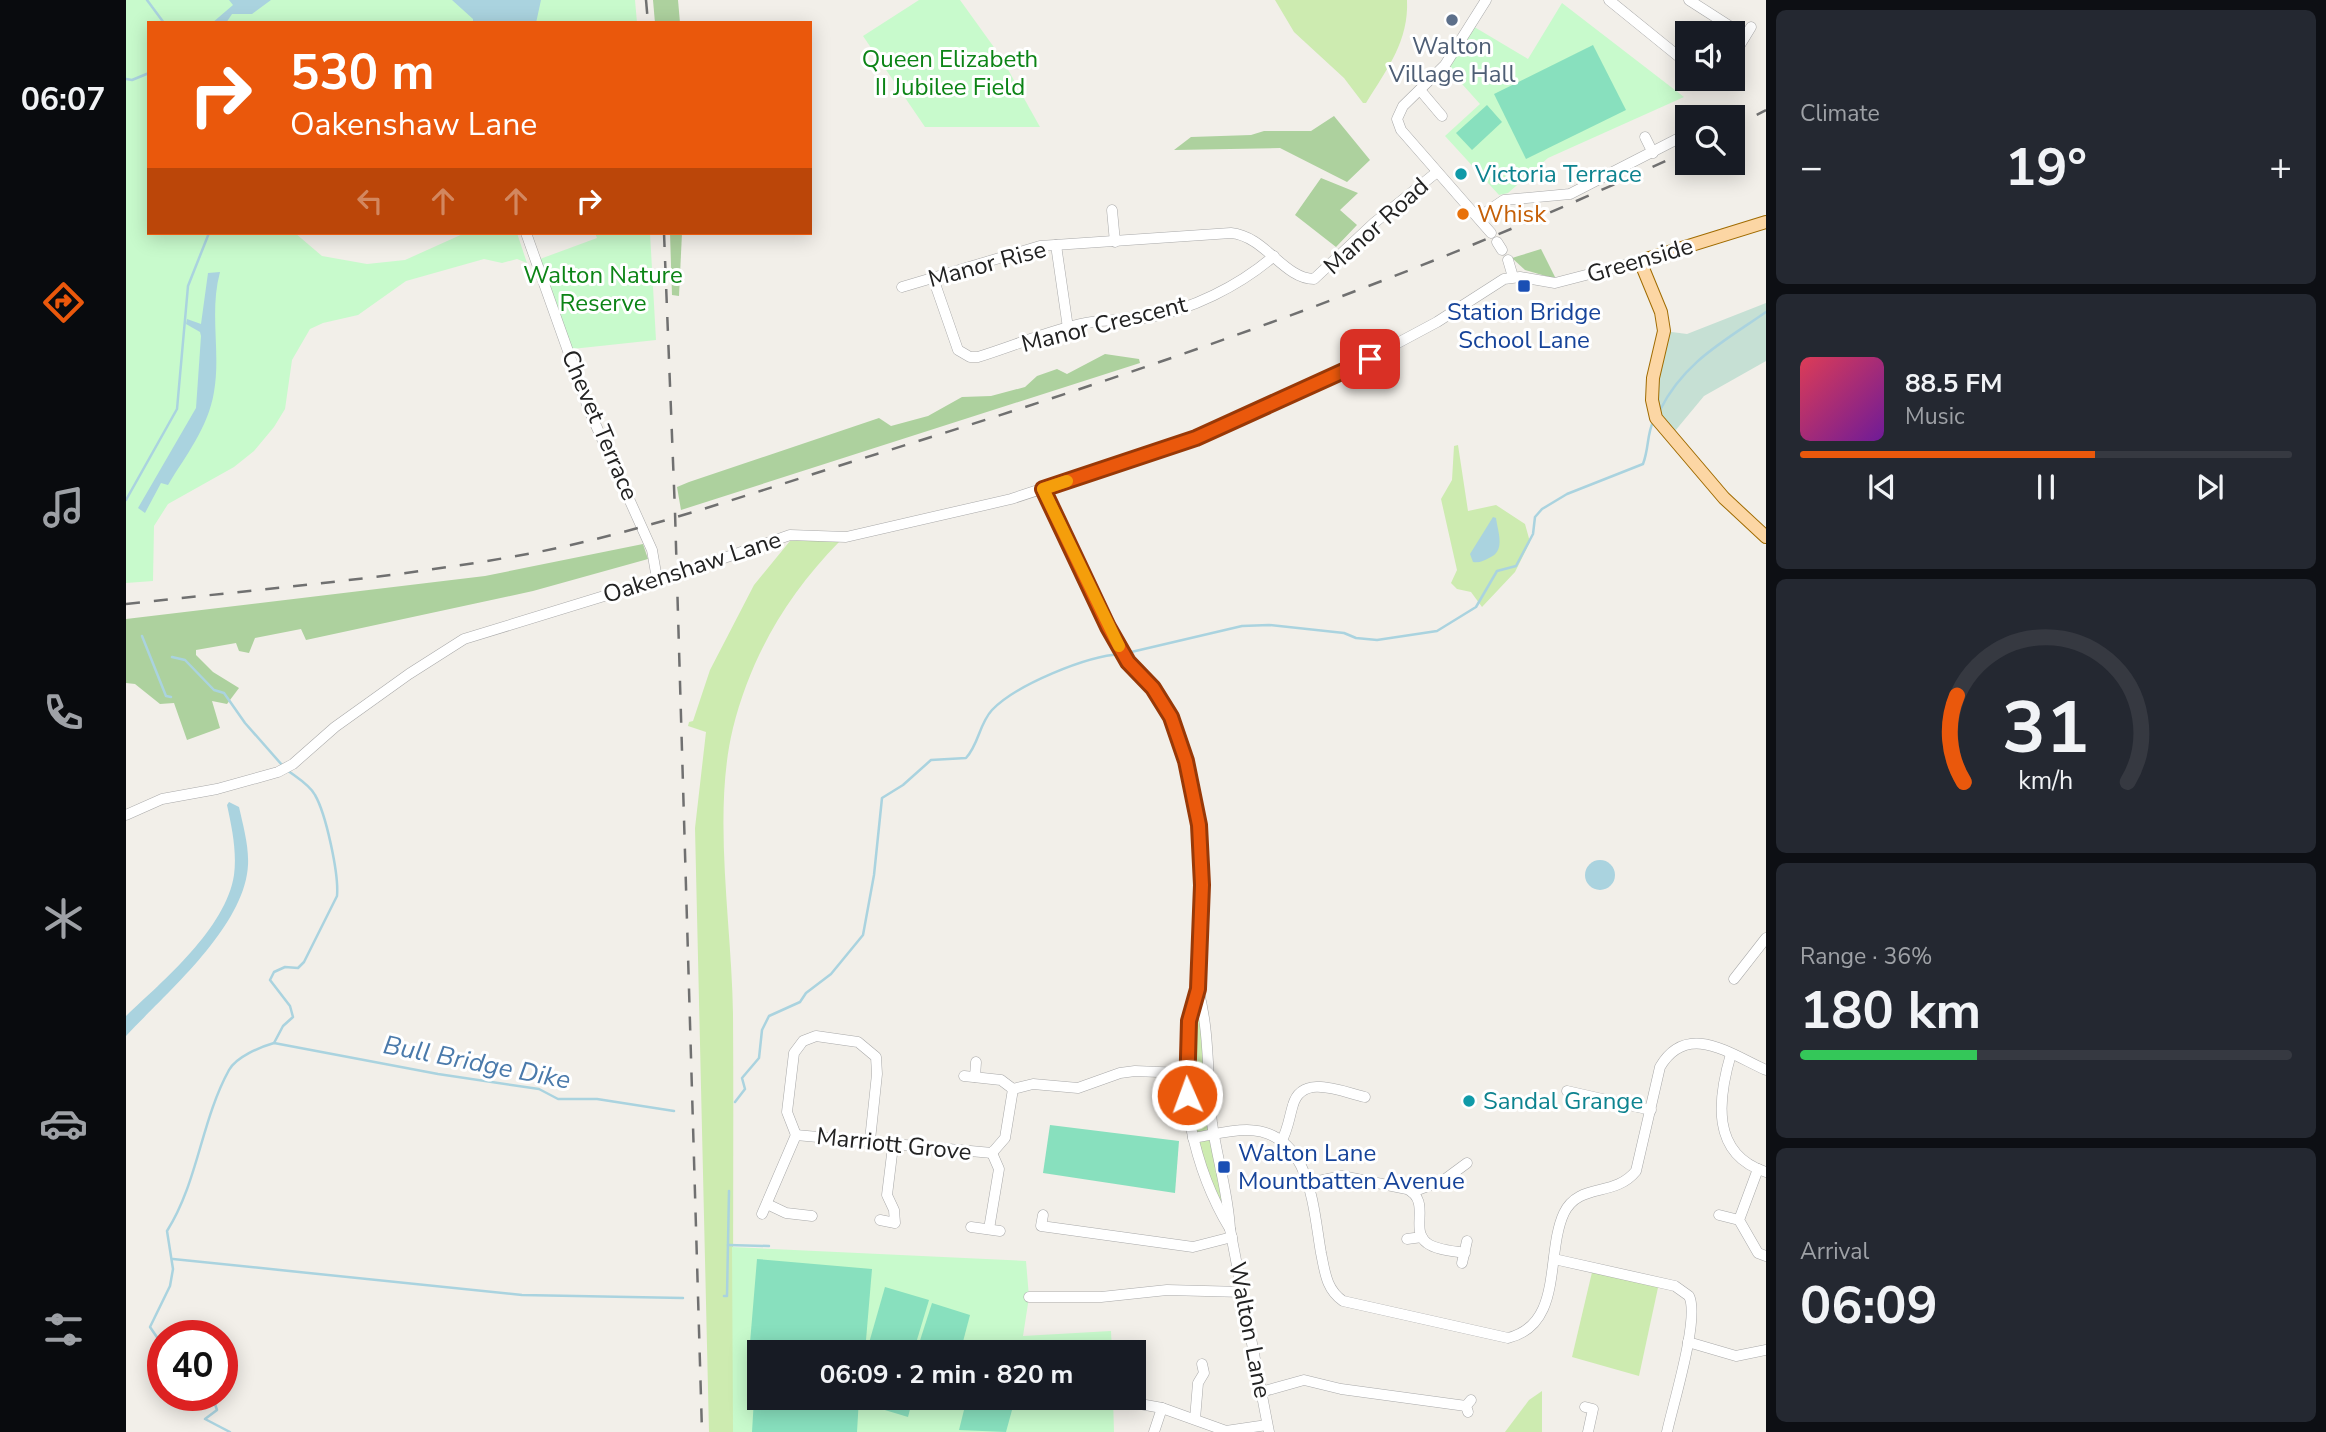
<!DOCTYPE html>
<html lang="en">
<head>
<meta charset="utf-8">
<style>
	:root { --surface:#171b24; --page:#242831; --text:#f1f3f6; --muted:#9ea1a6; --line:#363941; --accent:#ea580c }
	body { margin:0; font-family:"Nunito Sans",sans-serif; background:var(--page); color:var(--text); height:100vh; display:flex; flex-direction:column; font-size:26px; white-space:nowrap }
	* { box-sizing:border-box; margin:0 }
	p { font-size:23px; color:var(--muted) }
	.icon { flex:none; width:38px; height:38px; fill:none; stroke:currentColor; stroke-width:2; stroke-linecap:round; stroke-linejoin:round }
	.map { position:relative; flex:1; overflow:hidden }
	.side { display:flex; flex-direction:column; gap:10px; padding:10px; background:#0d0f14; width:560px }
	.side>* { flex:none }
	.top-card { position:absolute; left:21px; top:21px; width:665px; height:214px; border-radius:0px; box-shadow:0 4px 18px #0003; background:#ea580c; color:#fff; overflow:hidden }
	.fabs { position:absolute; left:1549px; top:21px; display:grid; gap:14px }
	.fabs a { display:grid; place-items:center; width:70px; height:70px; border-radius:0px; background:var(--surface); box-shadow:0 4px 18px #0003; font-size:35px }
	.speed { position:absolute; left:21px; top:1320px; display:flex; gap:14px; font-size:35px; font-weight:700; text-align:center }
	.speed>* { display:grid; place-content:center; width:91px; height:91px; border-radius:50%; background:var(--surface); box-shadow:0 4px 18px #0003; line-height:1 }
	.speed .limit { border:10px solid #d22; background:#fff; color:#111 }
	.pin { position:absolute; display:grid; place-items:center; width:60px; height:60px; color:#fff; margin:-30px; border-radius:14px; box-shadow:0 4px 10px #0006 }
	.me { position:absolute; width:77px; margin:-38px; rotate:358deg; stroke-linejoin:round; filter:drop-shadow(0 0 5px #0008) }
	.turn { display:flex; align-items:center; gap:24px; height:147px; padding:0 28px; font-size:32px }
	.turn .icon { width:91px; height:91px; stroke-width:2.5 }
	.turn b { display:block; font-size:49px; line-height:60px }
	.lanes { display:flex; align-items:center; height:66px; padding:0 28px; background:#0003; justify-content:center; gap:35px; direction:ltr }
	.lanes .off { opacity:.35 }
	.big { font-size:52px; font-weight:700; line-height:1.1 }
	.side .card { flex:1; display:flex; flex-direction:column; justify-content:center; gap:10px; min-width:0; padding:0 24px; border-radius:10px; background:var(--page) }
	.side .dial { align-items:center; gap:0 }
	.dial svg { height:182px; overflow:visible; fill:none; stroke:var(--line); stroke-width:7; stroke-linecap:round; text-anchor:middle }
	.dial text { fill:var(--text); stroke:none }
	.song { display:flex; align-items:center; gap:21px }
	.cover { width:84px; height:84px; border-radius:10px; background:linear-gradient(135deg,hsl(350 70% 55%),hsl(280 70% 35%)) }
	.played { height:7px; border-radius:4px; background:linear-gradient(90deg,var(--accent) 60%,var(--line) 60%) }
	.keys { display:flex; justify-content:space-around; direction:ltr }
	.heat { display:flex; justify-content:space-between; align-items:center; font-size:38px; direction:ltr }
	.charge { height:10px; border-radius:5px; background:linear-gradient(90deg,#34c759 36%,var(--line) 0) }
	.trip { position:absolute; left:621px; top:1340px; width:399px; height:70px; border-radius:0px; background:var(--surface); box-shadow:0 4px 18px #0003; font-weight:700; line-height:70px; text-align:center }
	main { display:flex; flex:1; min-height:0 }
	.dock { display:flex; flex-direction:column; width:126px; justify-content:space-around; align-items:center; background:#090b0e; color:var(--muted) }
	.dock .icon { width:49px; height:49px }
	.dock .current { color:var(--accent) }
	.dock b { font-size:32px; color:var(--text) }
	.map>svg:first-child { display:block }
	.grass { fill:#cdebb0 }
	.forest { fill:#add19e }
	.wetland { fill:#c6e0d4 }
	.park { fill:#c8facc }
	.pitch { fill:#88e0be }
	.water { fill:#aad3df }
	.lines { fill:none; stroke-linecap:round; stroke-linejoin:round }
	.stream { stroke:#aad3df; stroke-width:2.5 }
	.minor-casing { stroke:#a9a9a9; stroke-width:11 }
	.major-casing { stroke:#a06b00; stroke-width:14 }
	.minor { stroke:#fff; stroke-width:10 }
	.major { stroke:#fcd6a4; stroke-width:12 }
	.rail { stroke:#707070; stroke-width:2.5; stroke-dasharray:14 14; stroke-linecap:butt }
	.minor-bridge-casing { stroke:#a9a9a9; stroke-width:11; stroke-linecap:butt }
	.minor-bridge { stroke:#fff; stroke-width:10 }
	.route-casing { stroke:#983908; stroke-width:18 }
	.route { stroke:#ea580c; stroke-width:12 }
	.slow { stroke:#f59e0b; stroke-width:12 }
	.service-dot { fill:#5c6f8a; stroke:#fff; stroke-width:2.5 }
	.culture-dot { fill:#0f9aa8; stroke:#fff; stroke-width:2.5 }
	.food-dot { fill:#e8710a; stroke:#fff; stroke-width:2.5 }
	.transit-dot { fill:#1a4fb4; stroke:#fff; stroke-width:2.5 }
	.labels { text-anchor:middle; stroke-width:6; stroke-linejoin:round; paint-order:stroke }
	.service-label { font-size:24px; fill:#4e5e75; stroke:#fff }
	.park-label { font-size:24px; fill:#0c8416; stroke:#fff }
	.culture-label { font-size:24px; fill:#0d838f; stroke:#fff; text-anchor:start }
	.food-label { font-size:24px; fill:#c56008; stroke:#fff; text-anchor:start }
	.street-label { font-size:24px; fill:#222; stroke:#fff }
	.transit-label { font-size:24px; fill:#164399; stroke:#fff }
	.water-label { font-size:26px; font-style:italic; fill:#4a7aab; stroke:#fff }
</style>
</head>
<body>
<main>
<nav class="dock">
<b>06:07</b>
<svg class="icon current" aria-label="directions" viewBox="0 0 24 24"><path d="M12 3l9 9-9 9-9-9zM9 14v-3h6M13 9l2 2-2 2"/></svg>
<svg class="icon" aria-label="music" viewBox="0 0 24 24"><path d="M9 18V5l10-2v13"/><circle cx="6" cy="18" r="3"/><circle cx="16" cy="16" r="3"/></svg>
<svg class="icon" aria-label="phone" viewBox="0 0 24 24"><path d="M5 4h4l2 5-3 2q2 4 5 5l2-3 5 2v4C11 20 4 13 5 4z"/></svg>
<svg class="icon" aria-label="climate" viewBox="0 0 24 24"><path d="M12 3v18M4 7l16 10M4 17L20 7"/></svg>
<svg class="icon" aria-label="car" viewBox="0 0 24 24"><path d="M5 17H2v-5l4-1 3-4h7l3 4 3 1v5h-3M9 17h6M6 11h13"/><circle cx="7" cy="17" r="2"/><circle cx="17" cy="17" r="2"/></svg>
<svg class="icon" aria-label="filters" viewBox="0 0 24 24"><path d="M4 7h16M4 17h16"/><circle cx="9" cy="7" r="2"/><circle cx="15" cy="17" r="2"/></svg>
</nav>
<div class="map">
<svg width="1640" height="1432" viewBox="0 0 1640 1432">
	<rect width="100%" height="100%" fill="#f2efe9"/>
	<g class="grass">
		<path d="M 1149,0 L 1281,0 C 1283,41 1261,69 1240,103 L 1237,103 L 1218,78 L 1168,32 Z"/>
		<polygon points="1332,445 1342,511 1370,505 1399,524 1404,542 1389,572 1356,607 1345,592 1331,589 1325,583 1331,570 1315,499 1326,480 1328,446"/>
		<path d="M 678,539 L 713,542 C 661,595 625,656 607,728 C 586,814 606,925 607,1014 C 608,1153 606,1293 608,1432 L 583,1432 L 569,828 L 580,732 L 562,726 L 563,722 L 567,721 L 584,670 L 628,585 L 664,541 Z"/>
		<polygon points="1072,989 1080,1074 1104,1229 1067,1138 1059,1076"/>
		<polygon points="1467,1268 1533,1283 1513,1376 1446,1357"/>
		<polygon points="1416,1391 1416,1432 1379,1432 1403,1400"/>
	</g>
	<g class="forest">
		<polygon points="527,0 552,0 554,23 529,23"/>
		<polygon points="1208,116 1244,160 1221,182 1154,148 1048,150 1065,137 1125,135 1138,131 1185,131"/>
		<polygon points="1195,178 1232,193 1214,210 1231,225 1210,247 1169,215"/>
		<polygon points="544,233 556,233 553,296 546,295"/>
		<polygon points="1415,249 1430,279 1399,270 1386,258"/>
		<polygon points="979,354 1013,359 1014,363 555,510 551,487 563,482 753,418 765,426 802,416 836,397 865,396 899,387 911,376 931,369 941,374"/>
		<polygon points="517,544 522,559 407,591 180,640 175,629 129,638 123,653 113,651 110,643 70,650 70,655 87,672 113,688 101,704 86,701 94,728 61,740 48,703 34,704 9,684 0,683 0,619 359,576"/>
	</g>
	<polygon class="wetland" points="1640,303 1640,361 1578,396 1544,437 1526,400 1538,331 1561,334"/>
	<g class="park">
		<polygon points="0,0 509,0 511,23 23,23 23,233 169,233 196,256 241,264 279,260 339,233 391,233 401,263 391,259 376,263 358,259 280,281 232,315 197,323 184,329 166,360 159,409 148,427 128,451 108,467 42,504 28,526 27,581 0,583"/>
		<polygon points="793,0 834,0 875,57 914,127 799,127 737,36"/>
		<polygon points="1436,3 1558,97 1422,158 1382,193 1373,195 1319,136 1354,104 1319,65 1345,25 1402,59"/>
		<polygon points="469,233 524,233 530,340 446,349 414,259 471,238"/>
		<polygon points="606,1247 900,1261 903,1297 897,1336 985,1331 986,1353 634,1353 634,1398 987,1398 988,1432 607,1432"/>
	</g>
	<g class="pitch">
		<polygon points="1467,45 1500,110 1400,159 1368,94"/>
		<polygon points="1361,105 1376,122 1346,150 1330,133"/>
		<polygon points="924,1125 1053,1141 1049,1193 917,1173"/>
		<polygon points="631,1259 746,1269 739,1352 624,1343"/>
		<polygon points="759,1287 803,1300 787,1353 774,1353 743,1343"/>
		<polygon points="806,1303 844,1315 834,1353 790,1353"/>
		<polygon points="629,1382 633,1382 634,1398 733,1398 731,1432 626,1432"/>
		<polygon points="741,1398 787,1398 782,1417 739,1404"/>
		<polygon points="841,1398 889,1399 880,1432 833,1430"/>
	</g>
	<g class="water">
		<polygon points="103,0 145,0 126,14 106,14 100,23 86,23 107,5"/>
		<polygon points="326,0 415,0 410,23 347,23 347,19"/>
		<path d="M 94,272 C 83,313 95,352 88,392 C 82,428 60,455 42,485 L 35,483 L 19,513 L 12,508 L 70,408 L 75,336 L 74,332 L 60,324 L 61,319 L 75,324 L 82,273 Z"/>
		<path d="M 1367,517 L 1370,518 C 1372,533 1380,551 1363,558 C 1357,561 1354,563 1347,562 L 1344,554 Z"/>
		<path d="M 103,802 L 113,807 C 117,825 123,846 122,865 C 119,927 39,994 0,1036 L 0,1016 C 37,981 100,928 108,875 C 111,852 106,828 101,805 Z"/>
		<circle cx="1474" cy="875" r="15"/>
	</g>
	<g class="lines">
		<g class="stream">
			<polyline points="21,0 38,23"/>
			<polyline points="0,79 6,80 23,73"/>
			<path d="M 1534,410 C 1558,362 1597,342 1640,312"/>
			<polyline points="0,500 51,409 62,286 83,233"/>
			<polyline points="16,636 40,696 45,697"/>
			<path d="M 1001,653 L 1116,626 L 1143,625 L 1218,633 L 1230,638 L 1251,640 L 1311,631 L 1350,607 L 1371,571 L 1390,566 L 1407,534 L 1409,517 L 1416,509 L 1441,494 L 1517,464 C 1523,448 1521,434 1527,422"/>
			<polyline points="46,657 59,660 88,690 98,693 119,723 156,765"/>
			<path d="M 148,1043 L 157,1026 L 167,1017 L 164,1006 L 144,980 L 148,972 L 159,967 L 172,968 L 178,962 L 211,896 C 213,874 200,814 189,795 C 184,785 170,777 161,770"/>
			<path d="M 609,1102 L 619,1089 L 616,1078 L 633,1058 L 636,1030 L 643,1016 L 674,1002 L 680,993 L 705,974 L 737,935 L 748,875 L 756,798 L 777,785 L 805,760 L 840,758 C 853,744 853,724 866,710 C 890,685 960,656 995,654"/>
			<polyline points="602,1245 643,1246"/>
			<polyline points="47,1259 396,1295 557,1298"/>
			<polyline points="598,1296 601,1296 603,1191"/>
			<path d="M 37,1346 L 24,1327 L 44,1286 L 47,1269 L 41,1231 C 72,1182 75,1121 103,1070 C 110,1057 134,1047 148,1043 L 312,1074 L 413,1089 L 432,1099 L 471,1099 L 548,1111"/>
			<polyline points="86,1395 91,1410 79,1419 104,1432"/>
		</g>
		<g class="minor-casing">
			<g id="minor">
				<polyline points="1360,0 1319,65 1277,106 1271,119 1275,130 1365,233"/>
				<polyline points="1483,0 1552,56"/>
				<polyline points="1563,0 1619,36"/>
				<polyline points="1614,45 1625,27"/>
				<polyline points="1294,90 1316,116"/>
				<polyline points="1592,117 1594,116"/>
				<polyline points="1519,137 1527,153"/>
				<polyline points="986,210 989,242"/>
				<polyline points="1353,217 1378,200 1444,194 1561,134"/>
				<polyline points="400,233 463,410 526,550 531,579"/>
				<polyline points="1371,242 1376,250"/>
				<polyline points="930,245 942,328"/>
				<polyline points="1382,260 1387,277"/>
				<path d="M 807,278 L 832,350 L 844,357 L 852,357 C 888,346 924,330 960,323 C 979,319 999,321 1019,318 C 1065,310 1113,286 1148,256"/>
				<path d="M 776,287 L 914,246 L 1105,233 C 1139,236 1158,279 1188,279 L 1248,223 L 1311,172"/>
				<path d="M 917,489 C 942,545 967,602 998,655 C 1005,667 1017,676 1026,687 C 1043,707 1054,737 1061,763 C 1078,836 1077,910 1072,984 C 1071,997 1065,1008 1063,1020 C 1050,1089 1068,1169 1104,1229"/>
				<polyline points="555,573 664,535 720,537 885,499 1070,438 1197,383 1311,322 1378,279 1394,277 1429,283 1514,261"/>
				<polyline points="0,815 36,799 91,789 152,772 167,764 209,727 283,674 338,639 540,577"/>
				<polyline points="1608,979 1640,938"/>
				<path d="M 1072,989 C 1084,1032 1081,1078 1086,1123 C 1091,1159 1102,1192 1104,1229 L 1143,1432"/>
				<path d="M 1605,1054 C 1592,1098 1584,1154 1640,1172"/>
				<polyline points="838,1076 875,1080 887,1089"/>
				<polyline points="849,1077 850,1062"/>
				<polyline points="1441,1091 1525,1110"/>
				<polyline points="670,1135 866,1153 879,1138 887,1089 907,1084 952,1088 994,1073 1009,1071 1080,1074"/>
				<polyline points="670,1135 661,1112 668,1053 677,1041 690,1036 732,1042 750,1057 751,1074 744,1140"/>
				<path d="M 1067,1138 C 1085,1135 1103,1130 1121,1130 C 1185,1131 1187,1208 1195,1253 C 1199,1272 1200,1289 1217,1301 L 1382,1338 C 1438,1324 1419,1254 1438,1213 C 1453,1182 1488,1198 1510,1171 L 1534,1067 C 1561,1021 1604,1054 1640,1070"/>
				<path d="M 1155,1142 C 1162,1130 1163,1118 1167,1105 C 1176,1073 1216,1092 1239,1097"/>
				<polyline points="1632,1169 1613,1220 1632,1253 1640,1256"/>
				<path d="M 1183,1183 L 1216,1176 L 1281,1189 C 1306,1201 1283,1230 1301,1243 C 1310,1250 1328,1251 1339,1253"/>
				<polyline points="1286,1192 1318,1180 1341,1163"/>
				<polyline points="641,1204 660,1213 686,1216"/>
				<polyline points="636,1214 670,1135"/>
				<polyline points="917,1215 915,1226 1067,1247 1106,1237"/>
				<polyline points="1593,1215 1613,1220"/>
				<polyline points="754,1220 769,1223 768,1210 761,1195 767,1146"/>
				<polyline points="845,1227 874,1231"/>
				<polyline points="863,1229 873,1169 866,1153"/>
				<polyline points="1281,1239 1296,1237"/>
				<path d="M 1428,1259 L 1549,1286 L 1563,1296 C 1574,1318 1547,1404 1541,1432"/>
				<polyline points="1336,1263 1341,1241"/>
				<polyline points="903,1297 975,1297 1041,1290 1117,1292"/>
				<polyline points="1562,1342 1610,1356 1640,1350"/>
				<polyline points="1135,1392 1178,1380 1215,1389 1340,1406"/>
				<polyline points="992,1400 1036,1408 1100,1431 1141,1425"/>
				<polyline points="1459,1407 1467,1409 1462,1432"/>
				<polyline points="1342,1412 1340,1406 1345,1400"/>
				<polyline points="1069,1419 1072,1383 1078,1373 1076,1364"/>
				<polyline points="1028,1432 1036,1408"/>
			</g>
		</g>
		<g class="major-casing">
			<polyline id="major" points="1640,222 1514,261 1535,312 1538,331 1527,378 1526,400 1530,418 1598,498 1640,537"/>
		</g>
		<use href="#minor" class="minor"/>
		<use href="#major" class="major"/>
		<g class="rail">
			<polyline points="520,0 522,23"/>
			<polyline points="1606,128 1640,110"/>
			<polyline points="538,233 549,512 576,1432"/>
			<path d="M 0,604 C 136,589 272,578 407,553 C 525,530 640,488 754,453 C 1029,368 1301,273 1561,151"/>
		</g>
		<g class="minor-bridge-casing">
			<polyline id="minor-bridge" points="540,577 555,573"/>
		</g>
		<use href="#minor-bridge" class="minor-bridge"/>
	</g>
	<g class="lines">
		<g class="route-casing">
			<polyline id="route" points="1061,1095 1063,1021 1072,989 1076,885 1073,825 1060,761 1045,717 1027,688 1002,662 982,627 917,489 1070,438 1244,359"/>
		</g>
		<use href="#route" class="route"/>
		<polyline class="slow" points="941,481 917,489 993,646"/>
	</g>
	<circle class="service-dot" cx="1326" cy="20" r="7"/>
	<g class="culture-dot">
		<circle cx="1335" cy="174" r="7"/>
		<circle cx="1343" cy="1101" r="7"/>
	</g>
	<circle class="food-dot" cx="1337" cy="214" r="7"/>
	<g class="transit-dot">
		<rect x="1391" y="279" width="14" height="14" rx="3.5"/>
		<rect x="1091" y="1160" width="14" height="14" rx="3.5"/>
	</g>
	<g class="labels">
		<g class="service-label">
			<text x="1326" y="54">Walton<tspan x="1326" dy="28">Village Hall</tspan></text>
		</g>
		<g class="park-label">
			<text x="824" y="67">Queen Elizabeth<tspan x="824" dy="28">II Jubilee Field</tspan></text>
			<text x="477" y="283">Walton Nature<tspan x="477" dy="28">Reserve</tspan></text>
		</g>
		<g class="culture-label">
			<text x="1349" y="182">Victoria Terrace</text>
			<text x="1357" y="1109">Sandal Grange</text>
		</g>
		<g class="food-label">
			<text x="1351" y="222">Whisk</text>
		</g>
		<g class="street-label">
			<text transform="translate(1250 226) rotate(-42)" y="8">Manor Road</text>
			<text transform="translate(1514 260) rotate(-16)" y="8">Greenside</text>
			<text transform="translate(861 264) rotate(-15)" y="8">Manor Rise</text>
			<text transform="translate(978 324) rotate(-14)" y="8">Manor Crescent</text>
			<text transform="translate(474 425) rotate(67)" y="8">Chevet Terrace</text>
			<text transform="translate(566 567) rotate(-18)" y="8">Oakenshaw Lane</text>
			<text transform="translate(768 1144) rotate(6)" y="8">Marriott Grove</text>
			<text transform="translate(1124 1330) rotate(79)" y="8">Walton Lane</text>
		</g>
		<g class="transit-label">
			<text x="1398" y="320">Station Bridge<tspan x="1398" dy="28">School Lane</tspan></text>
			<text x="1112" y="1161" text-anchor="start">Walton Lane<tspan x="1112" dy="28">Mountbatten Avenue</tspan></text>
		</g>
		<g class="water-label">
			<text transform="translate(351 1062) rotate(11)" y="9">Bull Bridge Dike</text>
		</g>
	</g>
</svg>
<div class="fabs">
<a><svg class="icon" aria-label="sound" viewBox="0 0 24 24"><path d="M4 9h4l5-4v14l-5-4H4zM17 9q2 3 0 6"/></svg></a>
<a><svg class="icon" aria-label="search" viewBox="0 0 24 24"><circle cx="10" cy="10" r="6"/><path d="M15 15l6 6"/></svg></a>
</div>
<div class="speed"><div class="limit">40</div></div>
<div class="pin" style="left:1244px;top:359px;background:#d93025"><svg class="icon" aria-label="arrive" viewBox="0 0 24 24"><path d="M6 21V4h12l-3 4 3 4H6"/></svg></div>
<svg class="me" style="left:1061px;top:1095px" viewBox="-20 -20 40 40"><circle r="17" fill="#ea580c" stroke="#fff" stroke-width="3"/><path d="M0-11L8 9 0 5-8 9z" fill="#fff"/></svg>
<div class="trip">06:09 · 2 min · 820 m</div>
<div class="top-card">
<div class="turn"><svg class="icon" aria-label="right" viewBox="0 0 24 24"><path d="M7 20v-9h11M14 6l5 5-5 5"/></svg><div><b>530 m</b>Oakenshaw Lane</div></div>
<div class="lanes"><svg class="icon off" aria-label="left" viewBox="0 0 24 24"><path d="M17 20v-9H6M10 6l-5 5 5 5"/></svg><svg class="icon off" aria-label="ahead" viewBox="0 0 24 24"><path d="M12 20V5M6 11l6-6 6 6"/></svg><svg class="icon off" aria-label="ahead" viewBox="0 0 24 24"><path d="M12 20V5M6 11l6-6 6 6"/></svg><svg class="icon" aria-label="right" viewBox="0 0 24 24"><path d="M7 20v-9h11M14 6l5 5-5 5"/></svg></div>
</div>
</div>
<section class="side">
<div class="card"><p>Climate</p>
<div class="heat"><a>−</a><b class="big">19°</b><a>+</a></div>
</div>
<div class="card">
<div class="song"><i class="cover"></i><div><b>88.5 FM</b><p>Music</p></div></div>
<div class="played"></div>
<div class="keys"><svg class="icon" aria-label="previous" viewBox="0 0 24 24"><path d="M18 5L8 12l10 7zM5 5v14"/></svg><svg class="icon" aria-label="pause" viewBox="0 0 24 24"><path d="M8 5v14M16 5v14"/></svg><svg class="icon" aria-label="next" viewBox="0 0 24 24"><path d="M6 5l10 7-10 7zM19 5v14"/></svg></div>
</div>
<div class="card dial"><svg viewBox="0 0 100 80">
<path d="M14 69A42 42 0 1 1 86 69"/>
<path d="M14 69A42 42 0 0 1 11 31" stroke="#ea580c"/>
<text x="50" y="56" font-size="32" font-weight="700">31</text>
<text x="50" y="72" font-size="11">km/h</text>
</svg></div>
<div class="card"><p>Range · 36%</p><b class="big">180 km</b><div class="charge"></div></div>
<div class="card"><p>Arrival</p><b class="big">06:09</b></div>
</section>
</main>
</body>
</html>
